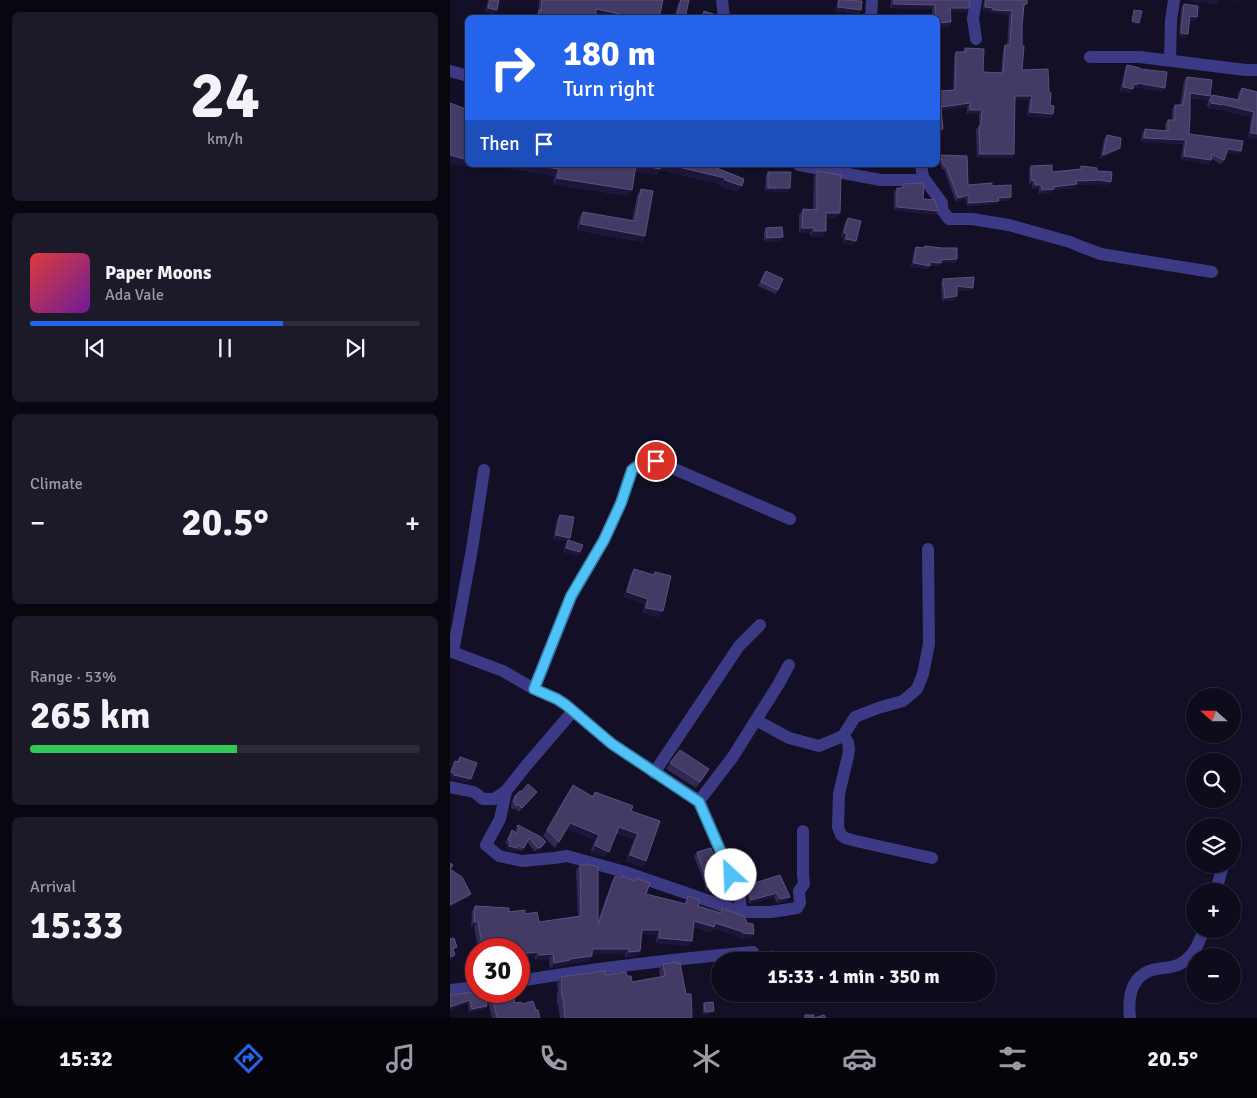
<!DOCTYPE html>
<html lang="en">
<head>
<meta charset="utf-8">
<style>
	:root { --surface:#0e0b1c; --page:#1c1929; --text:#f1f3f6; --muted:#9b9ba3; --line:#2e2b3b; --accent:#2563eb }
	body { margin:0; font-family:Signika,sans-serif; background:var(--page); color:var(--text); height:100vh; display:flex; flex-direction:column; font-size:19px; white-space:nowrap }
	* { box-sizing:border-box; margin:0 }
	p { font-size:16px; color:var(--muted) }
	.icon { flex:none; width:28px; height:28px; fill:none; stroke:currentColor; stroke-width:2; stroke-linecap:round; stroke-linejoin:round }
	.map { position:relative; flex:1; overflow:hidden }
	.drawer { display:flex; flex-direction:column; gap:12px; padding:12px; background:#08060f; width:450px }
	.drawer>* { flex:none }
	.banner { position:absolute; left:15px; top:15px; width:475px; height:152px; border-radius:8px; box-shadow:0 1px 4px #0004,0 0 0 1px var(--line); background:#2563eb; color:#fff; overflow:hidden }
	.needle { width:32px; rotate:291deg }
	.tools { position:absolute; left:736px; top:688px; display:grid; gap:10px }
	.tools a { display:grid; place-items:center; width:55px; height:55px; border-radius:50%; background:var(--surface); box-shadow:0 1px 4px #0004,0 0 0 1px var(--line); font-size:25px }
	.speed { position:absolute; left:15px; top:938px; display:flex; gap:10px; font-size:25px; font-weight:700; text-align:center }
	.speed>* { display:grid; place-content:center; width:65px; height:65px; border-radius:50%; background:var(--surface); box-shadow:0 1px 4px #0004,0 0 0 1px var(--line); line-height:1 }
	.speed .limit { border:8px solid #d22; background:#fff; color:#111 }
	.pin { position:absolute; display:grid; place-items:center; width:42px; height:42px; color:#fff; margin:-21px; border:2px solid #fff; border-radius:50%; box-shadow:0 1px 5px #0007 }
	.me { position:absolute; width:55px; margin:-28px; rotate:335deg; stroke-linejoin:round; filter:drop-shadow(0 0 4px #0008) }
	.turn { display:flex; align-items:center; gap:18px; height:105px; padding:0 15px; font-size:22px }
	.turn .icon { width:65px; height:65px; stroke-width:2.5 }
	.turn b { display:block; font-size:35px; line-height:42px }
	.then { display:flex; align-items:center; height:48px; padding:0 15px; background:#0003; gap:10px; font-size:19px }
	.big { font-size:38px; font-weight:800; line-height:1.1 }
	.drawer .widget { flex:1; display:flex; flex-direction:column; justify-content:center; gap:8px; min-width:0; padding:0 18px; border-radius:8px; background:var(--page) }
	.drawer .dial { align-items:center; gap:0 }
	.dial b { font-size:65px; line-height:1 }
	.song { display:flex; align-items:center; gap:15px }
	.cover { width:60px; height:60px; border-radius:8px; background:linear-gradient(135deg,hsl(0 70% 55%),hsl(280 70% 35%)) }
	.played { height:5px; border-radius:2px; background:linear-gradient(90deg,var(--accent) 65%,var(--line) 65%) }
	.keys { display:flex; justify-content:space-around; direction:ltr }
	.heat { display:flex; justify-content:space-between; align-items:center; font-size:28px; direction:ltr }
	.charge { height:8px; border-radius:4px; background:linear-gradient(90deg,#34c759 53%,var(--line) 0) }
	.trip { position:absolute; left:261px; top:952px; width:285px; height:50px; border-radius:25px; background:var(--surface); box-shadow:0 1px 4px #0004,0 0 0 1px var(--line); font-weight:800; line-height:50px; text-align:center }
	.dock { display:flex; height:80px; justify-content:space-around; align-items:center; background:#06040b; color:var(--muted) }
	.dock .icon { width:35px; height:35px }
	.dock .current { color:var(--accent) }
	.dock b { font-size:22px; color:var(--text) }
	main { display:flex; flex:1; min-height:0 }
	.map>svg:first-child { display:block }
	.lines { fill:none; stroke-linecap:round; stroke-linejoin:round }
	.minor { stroke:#3d3a85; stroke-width:12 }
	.wall { fill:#312854 }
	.shaded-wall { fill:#1d163a }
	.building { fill:#433a66; stroke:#5a527e }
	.route-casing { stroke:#337fa1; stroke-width:12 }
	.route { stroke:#4fc3f7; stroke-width:9 }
</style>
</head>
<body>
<main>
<section class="drawer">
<div class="widget dial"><b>24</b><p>km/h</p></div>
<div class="widget">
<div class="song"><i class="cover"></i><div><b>Paper Moons</b><p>Ada Vale</p></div></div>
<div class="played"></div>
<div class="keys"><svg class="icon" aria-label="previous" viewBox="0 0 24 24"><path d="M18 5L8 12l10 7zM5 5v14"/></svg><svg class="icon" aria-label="pause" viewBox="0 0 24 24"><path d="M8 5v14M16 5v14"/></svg><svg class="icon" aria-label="next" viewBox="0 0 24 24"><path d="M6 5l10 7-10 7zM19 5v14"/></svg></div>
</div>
<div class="widget"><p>Climate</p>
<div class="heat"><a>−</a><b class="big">20.5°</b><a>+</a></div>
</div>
<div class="widget"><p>Range · 53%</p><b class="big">265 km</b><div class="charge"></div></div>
<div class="widget"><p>Arrival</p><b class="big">15:33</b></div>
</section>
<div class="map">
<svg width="807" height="1018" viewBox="0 0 807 1018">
	<rect width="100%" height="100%" fill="#130f26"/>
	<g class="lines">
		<g class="minor">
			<polyline points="272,0 274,18"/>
			<polyline points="421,18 422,0"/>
			<polyline points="526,39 523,19 526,0"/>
			<polyline points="640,57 690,57 796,70 807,70"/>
			<polyline points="720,60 721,21 724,0"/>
			<polyline points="0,71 18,76"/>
			<polyline points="349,165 431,180 467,180 473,177"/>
			<polyline points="471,165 473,177 492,203 492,210 499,219 522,219 559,225 620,242 632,247 651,254 762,272"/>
			<polyline points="0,651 53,671 84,689 107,699 116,705 162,744 249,801"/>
			<polyline points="3,652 22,549 34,470"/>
			<polyline points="84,689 121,597 154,540 171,503 182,470 194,461 206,461 340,519"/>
			<polyline points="306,720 339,738 369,746 393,736 405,717 428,708 453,701 467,689 473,674 479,644 478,549"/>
			<polyline points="393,736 398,742 399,749 398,756 389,794 388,827 391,835 395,838 406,841 482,858"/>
			<polyline points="204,773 289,646 310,625"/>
			<polyline points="0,787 24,792 33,799 44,799 56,791 75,767 123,711"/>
			<polyline points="56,791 50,819 36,845 49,856 72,861 104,858 117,856 175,872 291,912 321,912 347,908 350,903 349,891 354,884 353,874 353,831"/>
			<polyline points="766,891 773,865"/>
			<polyline points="291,912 290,899 281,875 249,801 282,758 328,685 339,665"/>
			<path d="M 69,981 C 147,968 225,959 303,952"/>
			<polyline points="0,990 26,987"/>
			<path d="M 680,1018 C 678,1000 680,979 699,971 C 709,967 721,969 730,964 C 744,956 749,943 754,929"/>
		</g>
	</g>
	<g class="wall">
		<polygon points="38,0 49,0 44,14 35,12"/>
		<polygon points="89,0 213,0 209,18 156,18 146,15 146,18 85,18 88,12"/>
		<polygon points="230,0 239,0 235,18 224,18 228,3"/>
		<polygon points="388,0 407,0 411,10 409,14 386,11 387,2"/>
		<polygon points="441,0 520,0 519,8 516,12 500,12 501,22 498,27 488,18 482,18 482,9 440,8"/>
		<polygon points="534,0 577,0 574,8 572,27 572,70 599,92 601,118 577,116 579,100 565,99 564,154 562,158 527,157 526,130 529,126 529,114 517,114 517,107 491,110 491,133 488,133 488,91 503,90 504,56 506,52 512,52 515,48 533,72 551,73 553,49 555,45 557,45 559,15 541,13 541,12 533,11"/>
		<polygon points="734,4 747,17 744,21 740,20 735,38 729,37 731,8"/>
		<polygon points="677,65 690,69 712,92 685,87 684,88 683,88 680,93 670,91 675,69"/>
		<polygon points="737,77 760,96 757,100 740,98 739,134 791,151 788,155 776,153 774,160 771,164 762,159 759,164 731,160 733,144 691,142 692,133 695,129 715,131 715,124 718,120 722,120 722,109 725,105 730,105 734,81"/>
		<polygon points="792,88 807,92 807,139 798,138 801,117 769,109 769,110 758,108 758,106 757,106 758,100 762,95 787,99 788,93"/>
		<polygon points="657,135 670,148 667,151 650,159 654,139"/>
		<polygon points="490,155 518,185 542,186 561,197 559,200 549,201 546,204 517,206 516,198 506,202 494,169 492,169 488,158"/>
		<polygon points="59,165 264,165 264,167 287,192 270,186 271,184 210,170 206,175 185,171 182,190 177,196 103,184 105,176 59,168"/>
		<polygon points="581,166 602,172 629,169 631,166 647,171 658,185 648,184 626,185 624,188 603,190 601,193 589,194 589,188 583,189 582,184 579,184 579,170"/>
		<polygon points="367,171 386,218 376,218 376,231 372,237 360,236 360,233 349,233 349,215 353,209 363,210 364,176"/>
		<polygon points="318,172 338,192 315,191 316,175"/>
		<polygon points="453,184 488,211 486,215 444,210 444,192 447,188 451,188"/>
		<polygon points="191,189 195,236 191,242 127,230 129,218 133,212 182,221 187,195"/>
		<polygon points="398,218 403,245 393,243 394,238 391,237 395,222"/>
		<polygon points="316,228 333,237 330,241 314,242 314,232"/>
		<polygon points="475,246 507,259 505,263 491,263 489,266 480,266 478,269 461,267 464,250 466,247 473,248"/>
		<polygon points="316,271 328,290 326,294 308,286 313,275"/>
		<polygon points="493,279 520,291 507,290 505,300 492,301 491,282"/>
		<polygon points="110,515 119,540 130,552 127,556 113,552 116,544 117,541 103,539 107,519"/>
		<polygon points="184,569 203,575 205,572 213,611 209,617 193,613 195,604 174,597 181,574"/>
		<polygon points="230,750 259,769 246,788 216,769"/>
		<polygon points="10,757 18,782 1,779 2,777 0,776 0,772 3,765 5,761 7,761"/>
		<polygon points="123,785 142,796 145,792 181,811 196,861 192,867 176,861 184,839 166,833 155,857 142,852 141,850 145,840 117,829 105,848 93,836"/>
		<polygon points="71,792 87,792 84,796 69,812 65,808 64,810 61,807 62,800 65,796"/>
		<polygon points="68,825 93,846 87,851 85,852 77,842 72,851 66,849 65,851 56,849 58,845 55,843 62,830 67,833 67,832 65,829"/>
		<polygon points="247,852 270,875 276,898 255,891 255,885 244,856"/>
		<polygon points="130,865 148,920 162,881 165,876 171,878 172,876 184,881 186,878 196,894 234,904 238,896 248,906 269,912 272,908 300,939 290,938 290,937 263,928 260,932 243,927 242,941 238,946 206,943 207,935 192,935 190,951 187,956 175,957 175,954 142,954 142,956 139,961 117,964 116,965 100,968 99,959 85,960 85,957 69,949 28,949 24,927 21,927 22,911 25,906 59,912 75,914 89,922 128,916 126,870"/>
		<polygon points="330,875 337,901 327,903 324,897 299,904 298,896 295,889 298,885"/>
		<polygon points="213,964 236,994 242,1018 110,1018 108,1004 107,1004 107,993 108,992 107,983 111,977 155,975 177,976 182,982 210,977 209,970"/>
		<polygon points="30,991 35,1009 19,1012 18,1003 0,1010 0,994 3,995"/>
		<polygon points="42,996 65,1003 72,1004 86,1010 90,1018 42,1018 38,1002"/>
		<polygon points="254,1003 262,1013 253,1014 253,1004"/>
	</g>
	<g class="shaded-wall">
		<polygon points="742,0 769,0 766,4 740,2"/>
		<polygon points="784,0 801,0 783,1"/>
		<polygon points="444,4 485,5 482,9 440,8"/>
		<polygon points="388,7 411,10 409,14 386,11"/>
		<polygon points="535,7 543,8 541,12 533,11"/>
		<polygon points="38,8 47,10 44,14 35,12"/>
		<polygon points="500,8 519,8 516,12 497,12"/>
		<polygon points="146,9 174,15 172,18 156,18 143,15"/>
		<polygon points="543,10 562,11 559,15 541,13"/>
		<polygon points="740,16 747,17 744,21 737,20"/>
		<polygon points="682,21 689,23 688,25 680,23"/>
		<polygon points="501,22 498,27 488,28 488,23"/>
		<polygon points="731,33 738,34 735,38 729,37"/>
		<polygon points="687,83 715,88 712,92 685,87 684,88 681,88 684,84"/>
		<polygon points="673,87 683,89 680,93 670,91"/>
		<polygon points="740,93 760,96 757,100 737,97"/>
		<polygon points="565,96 582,96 579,100 563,99"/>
		<polygon points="520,103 517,107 488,111 491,107"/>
		<polygon points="761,103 772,104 804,112 801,117 769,109 769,110 758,108"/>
		<polygon points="520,110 532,110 529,114 517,114"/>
		<polygon points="580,112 603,114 601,118 577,116"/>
		<polygon points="488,129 493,129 491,133 488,133"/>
		<polygon points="801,133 807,134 807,139 798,138"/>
		<polygon points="694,138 736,140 733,144 691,142"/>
		<polygon points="670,148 667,151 650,159 653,155"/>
		<polygon points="778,149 791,151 788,155 775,153"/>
		<polygon points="530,154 564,154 562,158 527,157"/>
		<polygon points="0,155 18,160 18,165 28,165 25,169 0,163"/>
		<polygon points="734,156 761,160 759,164 731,160"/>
		<polygon points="61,165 82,165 109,169 105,176 59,168"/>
		<polygon points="185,165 220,165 275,178 271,184 210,170 206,175 182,170"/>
		<polygon points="107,178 182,190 177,196 103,184"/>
		<polygon points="275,180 292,186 287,192 270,186"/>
		<polygon points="585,180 582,184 579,184 582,181"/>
		<polygon points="650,180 661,182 658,185 648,184 626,185 624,188 603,190 601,193 589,194 592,190 626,181"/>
		<polygon points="585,185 591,185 589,188 583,189"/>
		<polygon points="318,188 340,188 338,192 315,191"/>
		<polygon points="519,195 516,198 506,202 508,198"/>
		<polygon points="561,197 559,200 546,201 548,198"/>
		<polygon points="549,201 546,204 517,206 519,203"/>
		<polygon points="447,207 488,211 486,215 444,210"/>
		<polygon points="376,213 390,213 386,218 372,218"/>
		<polygon points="131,224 195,236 191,242 127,230"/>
		<polygon points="352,228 364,228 360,233 349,233"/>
		<polygon points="364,231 376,231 372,237 360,236"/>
		<polygon points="394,233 397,234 394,238 391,237"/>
		<polygon points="333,237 330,241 314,242 317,238"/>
		<polygon points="396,239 406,241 403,245 393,243"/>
		<polygon points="507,259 505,263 489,263 491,260"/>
		<polygon points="480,262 491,263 489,266 478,266"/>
		<polygon points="464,263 480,266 478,269 461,267"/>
		<polygon points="507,286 523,288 520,291 504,290"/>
		<polygon points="507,296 505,300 492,301 495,298"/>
		<polygon points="106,535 120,538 118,541 103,539"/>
		<polygon points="116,548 130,552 127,556 113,552"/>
		<polygon points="177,592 198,599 195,604 174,597"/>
		<polygon points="196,608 213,611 209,617 193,613"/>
		<polygon points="1,772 4,773 2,777 0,776 0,774"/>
		<polygon points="4,775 21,779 18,782 1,779"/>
		<polygon points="87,792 84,796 69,812 72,808"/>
		<polygon points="120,823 149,835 145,840 116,829"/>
		<polygon points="169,827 188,834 184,839 165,832"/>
		<polygon points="96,842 87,851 85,852 88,848"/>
		<polygon points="59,846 67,848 65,851 56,849"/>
		<polygon points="146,846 159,852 155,857 142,852"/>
		<polygon points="180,855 196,861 192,867 176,861"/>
		<polygon points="257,887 279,895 276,898 255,891"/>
		<polygon points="327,893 324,897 299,904 301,900"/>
		<polygon points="21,894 18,898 0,907 0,905"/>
		<polygon points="340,897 337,901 327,903 330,899"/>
		<polygon points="244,921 265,923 293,932 290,937 263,928 260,932 240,926"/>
		<polygon points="24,922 28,922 24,927 21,927"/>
		<polygon points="192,930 210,930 207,935 189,935"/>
		<polygon points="293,933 304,934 300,939 290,938"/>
		<polygon points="209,938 242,941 238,946 206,943"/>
		<polygon points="143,949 179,949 175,954 140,954 138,955"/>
		<polygon points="190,951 187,956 175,957 179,952"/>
		<polygon points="88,952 85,957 69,959 69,954"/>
		<polygon points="103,954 99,959 85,960 89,955"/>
		<polygon points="5,955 3,959 0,960 0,957"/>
		<polygon points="142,956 139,961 117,964 116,965 100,968 104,963 120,959"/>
		<polygon points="20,1000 18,1003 0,1010 0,1007"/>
		<polygon points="37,1006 35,1009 19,1012 22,1009"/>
		<polygon points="264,1011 262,1013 253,1014 255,1012"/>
	</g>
	<g class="building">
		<polygon points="40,0 49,0 47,10 38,8"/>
		<polygon points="92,0 213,0 209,18 174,18 174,15 146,9 146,18 88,18 89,10 91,11"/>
		<polygon points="231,0 239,0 235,18 226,18"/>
		<polygon points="389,0 412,1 411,10 388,7"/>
		<polygon points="444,0 520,0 519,8 500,8 501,22 488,23 488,18 486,18 485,5 444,4"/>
		<polygon points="536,0 577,0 577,4 574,4 572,27 572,46 574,46 572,70 598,69 599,92 601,93 600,105 604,106 603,114 580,112 582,96 565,96 564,154 530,154 529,126 531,126 532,110 520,110 520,103 491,107 493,129 488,129 488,91 505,90 506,52 516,52 515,48 534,49 533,72 553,73 555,45 560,45 562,11 543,10 543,8 535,7"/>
		<polygon points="734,4 748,6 747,17 740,16 738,34 731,33"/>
		<polygon points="684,10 692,11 689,23 682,21"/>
		<polygon points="254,11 269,16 270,18 252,18"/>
		<polygon points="677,65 690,68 690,69 717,72 715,88 687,83 687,85 684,84 683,89 673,87"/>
		<polygon points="737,77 762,80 760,96 740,93 740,118 739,134 793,141 791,151 778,149 774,160 762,154 761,160 734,156 736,140 694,138 695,129 718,131 718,120 725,120 725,105 733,105"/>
		<polygon points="792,88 807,92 807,134 801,133 804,112 772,104 772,105 761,103 762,102 760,101 762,95 789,100"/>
		<polygon points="0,103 18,110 18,160 0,155"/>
		<polygon points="657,135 671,138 670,148 653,155"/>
		<polygon points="490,155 517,156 518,185 542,183 542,186 561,185 561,197 548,198 549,201 519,203 519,195 508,198 496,166 494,166"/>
		<polygon points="82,165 186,165 182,190 107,178 109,169"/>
		<polygon points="190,165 211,165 210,169"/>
		<polygon points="220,165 264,165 264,167 294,179 292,186 275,180 275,178"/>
		<polygon points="602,165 602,172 631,169 631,166 647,168 647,171 662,172 661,182 650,180 626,181 627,184 603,187 604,189 592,190 591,185 585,185 585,180 582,181 581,166"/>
		<polygon points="367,171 391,175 390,213 376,213 376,231 364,231 364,228 352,228 353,209 367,210"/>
		<polygon points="318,172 341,172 340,188 318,188"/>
		<polygon points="473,183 474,185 473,199 485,200 488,211 447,207 447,188 453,188 453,184"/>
		<polygon points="191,189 203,191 195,236 131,224 133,212 185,221"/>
		<polygon points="398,218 411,221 406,241 396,239 397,234 394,233"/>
		<polygon points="332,227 333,237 317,238 316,228"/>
		<polygon points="475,246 491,248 507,248 507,259 491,260 491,263 480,262 480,266 464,263 466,247 474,248"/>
		<polygon points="316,271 333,279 328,290 311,282"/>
		<polygon points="524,277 523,288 507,286 507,296 495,298 493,279"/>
		<polygon points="110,515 124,517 120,538 106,535"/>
		<polygon points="118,540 133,545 130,552 116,548"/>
		<polygon points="184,569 204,575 205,572 221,576 213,611 196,608 198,599 177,592"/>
		<polygon points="230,750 259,769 250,782 220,763"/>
		<polygon points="10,757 27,763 21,779 4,775 4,773 1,772 5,761 8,762"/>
		<polygon points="78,784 87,792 72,808 68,804 67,806 64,803 65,796 70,791 71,792"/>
		<polygon points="123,785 143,797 145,792 183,806 181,811 210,821 196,861 180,855 188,834 169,827 159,852 146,846 145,845 149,835 120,823 109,842 97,830"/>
		<polygon points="68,825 91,837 96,842 90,848 88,848 79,838 74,848 68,845 67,848 59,846 61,841 58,840 62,830 67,833 69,828 67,826"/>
		<polygon points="261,848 270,875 273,876 273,886 281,889 279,895 257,887 257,882 247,852"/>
		<polygon points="0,863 3,865 0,869 12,877 21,894 0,905"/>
		<polygon points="130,865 142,865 148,867 148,925 165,876 171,878 172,876 185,881 186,878 200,883 196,894 236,904 238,896 250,900 248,906 271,913 272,908 294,916 297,923 303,924 304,934 293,933 293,932 265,923 264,927 244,921 242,941 209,938 210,930 192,930 190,951 179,952 179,949 143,949 143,950 142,950 142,956 120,959 120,960 104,963 103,954 89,955 88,952 69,954 69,949 33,949 28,922 24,922 25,906 59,908 59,912 75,910 75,914 87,912 89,922 131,916"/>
		<polygon points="330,875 340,897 330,899 327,893 301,900 300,893 298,885"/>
		<polygon points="4,938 7,947 3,949 5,955 0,957 0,939"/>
		<polygon points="323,951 324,961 303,961 303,957 310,955 313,952"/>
		<polygon points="227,962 227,964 230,963 236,994 241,994 242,1018 115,1018 113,998 112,998 111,987 112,987 111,977 155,971 155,975 176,972 177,976 181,976 182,982 215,976 213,964"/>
		<polygon points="30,991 35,991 37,1006 22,1009 20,1000 0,1007 0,994 3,995"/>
		<polygon points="62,991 65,1003 71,1002 72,1004 83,1001 86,1010 88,1010 90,1018 47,1018 42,996"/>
		<polygon points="263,1002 264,1011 255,1012 254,1003"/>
		<rect x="355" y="1015" width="9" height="3"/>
		<polygon points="374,1015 376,1018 364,1018"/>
	</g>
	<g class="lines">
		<g class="route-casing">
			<polyline id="route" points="206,461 194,461 182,470 171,503 154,540 121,596 84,689 107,699 116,705 162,744 249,802 281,875"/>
		</g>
		<use href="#route" class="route"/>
	</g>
</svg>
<div class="tools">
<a><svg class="needle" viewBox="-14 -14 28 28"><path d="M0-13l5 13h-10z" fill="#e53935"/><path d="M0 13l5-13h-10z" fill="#9b9ba3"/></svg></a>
<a><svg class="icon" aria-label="search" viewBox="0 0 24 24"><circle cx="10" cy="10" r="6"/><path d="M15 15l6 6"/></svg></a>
<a><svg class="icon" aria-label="layers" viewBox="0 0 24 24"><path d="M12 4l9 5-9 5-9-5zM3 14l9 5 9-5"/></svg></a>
<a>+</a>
<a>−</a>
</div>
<div class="speed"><div class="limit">30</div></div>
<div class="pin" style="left:206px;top:461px;background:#d93025"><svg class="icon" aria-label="arrive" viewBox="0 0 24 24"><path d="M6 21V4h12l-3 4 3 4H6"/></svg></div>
<svg class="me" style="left:281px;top:875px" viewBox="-20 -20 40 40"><circle r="19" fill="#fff"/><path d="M0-13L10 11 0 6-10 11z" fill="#4fc3f7"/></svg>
<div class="trip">15:33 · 1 min · 350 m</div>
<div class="banner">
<div class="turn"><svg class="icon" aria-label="right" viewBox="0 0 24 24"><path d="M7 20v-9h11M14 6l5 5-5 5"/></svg><div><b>180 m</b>Turn right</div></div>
<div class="then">Then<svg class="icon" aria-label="arrive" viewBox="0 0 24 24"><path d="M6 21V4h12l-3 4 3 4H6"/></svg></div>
</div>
</div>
</main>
<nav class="dock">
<b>15:32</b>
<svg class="icon current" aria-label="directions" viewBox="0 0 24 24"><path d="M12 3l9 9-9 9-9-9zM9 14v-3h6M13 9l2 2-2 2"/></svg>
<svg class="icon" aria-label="music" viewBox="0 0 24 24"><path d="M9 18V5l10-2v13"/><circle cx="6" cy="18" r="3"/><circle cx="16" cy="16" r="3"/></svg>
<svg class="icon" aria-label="phone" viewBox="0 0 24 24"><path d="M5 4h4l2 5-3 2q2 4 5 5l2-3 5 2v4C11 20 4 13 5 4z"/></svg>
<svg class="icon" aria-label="climate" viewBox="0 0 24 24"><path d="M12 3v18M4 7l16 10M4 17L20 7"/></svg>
<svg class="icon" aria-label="car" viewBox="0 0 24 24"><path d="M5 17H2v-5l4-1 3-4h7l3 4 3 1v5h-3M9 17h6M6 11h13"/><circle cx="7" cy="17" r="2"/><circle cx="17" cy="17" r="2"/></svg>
<svg class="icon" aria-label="filters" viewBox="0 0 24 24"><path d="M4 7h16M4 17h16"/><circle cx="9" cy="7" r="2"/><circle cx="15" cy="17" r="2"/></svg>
<b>20.5°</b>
</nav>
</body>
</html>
